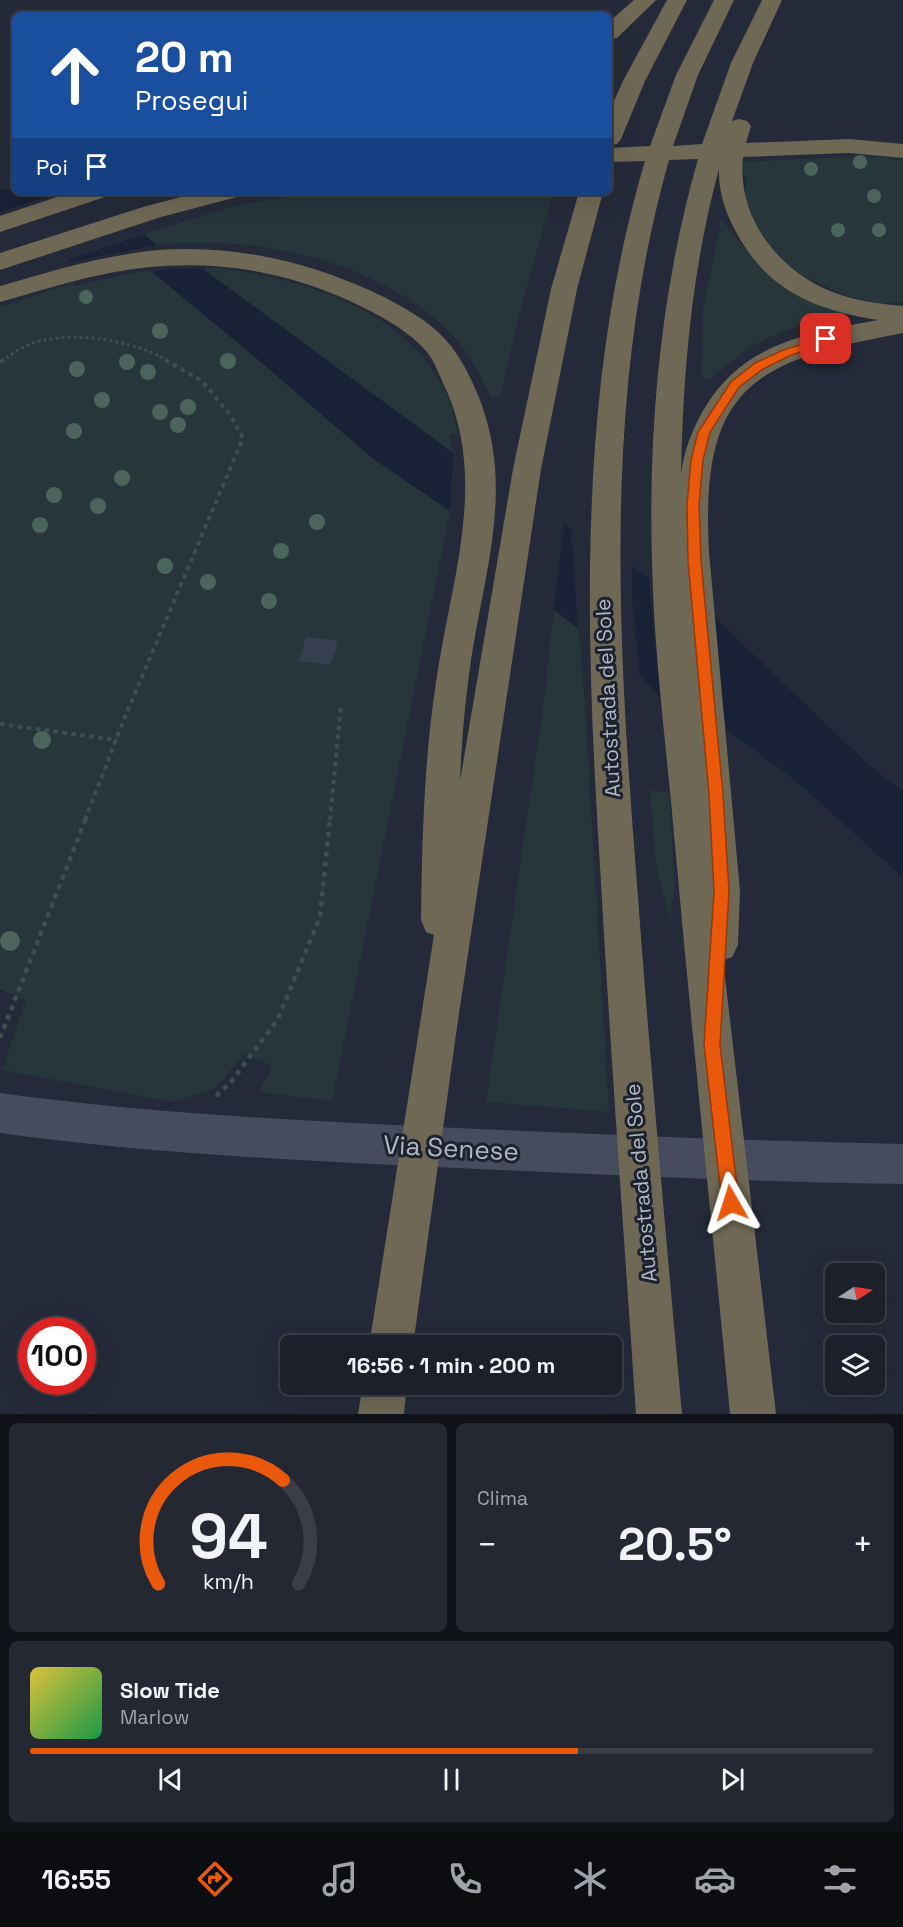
<!DOCTYPE html>
<html lang="it">
<head>
<meta charset="utf-8">
<style>
	:root { --surface:#1b202b; --page:#242833; --text:#f1f3f6; --muted:#a0a3a9; --line:#393e47; --accent:#ea580c }
	body { margin:0; font-family:"Space Grotesk",sans-serif; background:var(--page); color:var(--text); height:100vh; display:flex; flex-direction:column; font-size:22px; white-space:nowrap }
	* { box-sizing:border-box; margin:0 }
	p { font-size:20px; color:var(--muted) }
	.icon { flex:none; width:33px; height:33px; fill:none; stroke:currentColor; stroke-width:2; stroke-linecap:round; stroke-linejoin:round }
	.map { position:relative; height:1414px; overflow:hidden }
	.sheet { display:flex; flex-direction:column; gap:9px; padding:9px; background:#0f1218; flex:1 }
	.sheet>* { flex:none }
	.top-card { position:absolute; left:12px; top:12px; width:600px; height:183px; border-radius:9px; box-shadow:0 6px 24px #0002,0 0 0 2px var(--line); background:#1a4fa0; color:#fff; overflow:hidden }
	.needle { width:39px; rotate:78deg }
	.fabs { position:absolute; left:825px; top:1263px; display:grid; gap:12px }
	.fabs a { display:grid; place-items:center; width:60px; height:60px; border-radius:9px; background:var(--surface); box-shadow:0 6px 24px #0002,0 0 0 2px var(--line); font-size:30px }
	.speed { position:absolute; left:18px; top:1317px; display:flex; gap:12px; font-size:30px; font-weight:700; text-align:center }
	.speed>* { display:grid; place-content:center; width:78px; height:78px; border-radius:50%; background:var(--surface); box-shadow:0 6px 24px #0002,0 0 0 2px var(--line); line-height:1 }
	.speed .limit { border:9px solid #d22; background:#fff; color:#111 }
	.pin { position:absolute; display:grid; place-items:center; width:51px; height:51px; color:#fff; margin:-26px; border-radius:12px; box-shadow:0 3px 9px #0006 }
	.me { position:absolute; width:66px; margin:-33px; rotate:354deg; stroke-linejoin:round; filter:drop-shadow(0 0 4px #0008) }
	.turn { display:flex; align-items:center; gap:21px; height:126px; padding:0 24px; font-size:27px }
	.turn .icon { width:78px; height:78px; stroke-width:2.5 }
	.turn b { display:block; font-size:42px; line-height:51px }
	.then { display:flex; align-items:center; height:57px; padding:0 24px; background:#0003; gap:12px; font-size:22px }
	.big { font-size:45px; font-weight:600; line-height:1.1 }
	.sheet .widget { flex:1; display:flex; flex-direction:column; justify-content:center; gap:9px; min-width:0; padding:0 21px; border-radius:9px; background:var(--page) }
	.sheet .dial { align-items:center; gap:0 }
	.dial svg { height:156px; overflow:visible; fill:none; stroke:var(--line); stroke-width:7; stroke-linecap:round; text-anchor:middle }
	.dial text { fill:var(--text); stroke:none }
	.song { display:flex; align-items:center; gap:18px }
	.cover { width:72px; height:72px; border-radius:9px; background:linear-gradient(135deg,hsl(50 70% 55%),hsl(140 70% 35%)) }
	.played { height:6px; border-radius:3px; background:linear-gradient(90deg,var(--accent) 65%,var(--line) 65%) }
	.keys { display:flex; justify-content:space-around; direction:ltr }
	.heat { display:flex; justify-content:space-between; align-items:center; font-size:33px; direction:ltr }
	.sheet .tiles { flex:1; display:grid; gap:9px; grid-template-columns:1fr 1fr }
	.widget:last-child { grid-column:span 2 }
	.trip { position:absolute; left:280px; top:1335px; width:342px; height:60px; border-radius:9px; background:var(--surface); box-shadow:0 6px 24px #0002,0 0 0 2px var(--line); font-weight:600; line-height:60px; text-align:center }
	.tabs { display:flex; height:96px; justify-content:space-around; align-items:center; background:#0b0d11; color:var(--muted) }
	.tabs .icon { width:42px; height:42px }
	.tabs .current { color:var(--accent) }
	.tabs b { font-size:27px; color:var(--text) }
	.map>svg:first-child { display:block }
	.green { fill:#26363a }
	.water { fill:#182136 }
	.pier { fill:#242a39 }
	.building { fill:#363e50 }
	.lines { fill:none; stroke-linecap:round; stroke-linejoin:round }
	.path-far2 { stroke:#3e4f53; stroke-width:3; stroke-dasharray:3 3; stroke-linecap:butt }
	.path-far1 { stroke:#3e4f53; stroke-width:4; stroke-dasharray:4.5 4.5; stroke-linecap:butt }
	.path { stroke:#3e4f53; stroke-width:4.5; stroke-dasharray:5 5; stroke-linecap:butt }
	.secondary { fill:#464b5d; fill-rule:evenodd }
	.motorway { fill:#6f6855; fill-rule:evenodd }
	.tree { fill:#4b655d }
	.route { fill:#ea580c; stroke:#983908; stroke-width:1.5 }
	.labels { text-anchor:middle; stroke-width:6; stroke-linejoin:round; paint-order:stroke }
	.street-label { font-size:21px; fill:#b3b8c6; stroke:#1d222f }
	.near-street-label { font-size:26px; fill:#b3b8c6; stroke:#1d222f }
</style>
</head>
<body>
<div class="map">
<svg width="903" height="1414" viewBox="0 0 903 1414">
	<rect width="100%" height="100%" fill="#242a39"/>
	<g class="green">
		<polygon points="845,157 886,157 903,161 903,302 883,304 844,295 805,277 784,262 766,245 755,224 745,197 747,179 739,167 740,162"/>
		<path d="M 316,192 L 553,192 L 518,320 L 500,398 L 492,398 C 481,376 470,354 454,336 C 383,262 255,233 157,245 L 144,234 L 238,205 Z"/>
		<path d="M 721,220 C 725,222 759,267 769,276 C 789,294 820,302 844,312 L 847,316 C 835,324 812,323 797,327 C 782,332 768,338 754,345 C 741,352 714,379 705,380 L 702,375 L 703,309 Z"/>
		<path d="M 220,268 C 305,281 397,305 443,386 C 451,400 454,419 459,434 L 449,435 L 453,453 L 203,269 Z"/>
		<polygon points="151,271 261,362 371,457 450,511 332,1101 259,1092 273,1066 245,1054 215,1088 173,1102 2,1070 26,1000 0,989 0,307 73,283 76,286 130,273"/>
		<polygon points="554,610 579,629 585,706 609,1112 486,1102 544,700"/>
		<polygon points="650,790 669,793 675,885 670,920 656,866"/>
	</g>
	<g class="water">
		<polygon points="0,189 15,190 15,192 61,192 0,212"/>
		<polygon points="144,234 157,245 72,262 69,259"/>
		<polygon points="175,269 203,269 453,453 450,511 371,457 261,362 151,271"/>
		<polygon points="564,523 571,530 578,629 554,610"/>
		<polygon points="632,566 649,578 660,697 640,676 632,601"/>
		<polygon points="711,614 869,765 903,792 903,877 797,782 726,729"/>
	</g>
	<polygon class="pier" points="632,563 632,601 640,681 637,676 629,601 629,565"/>
	<polygon class="building" points="306,637 338,641 331,665 299,661"/>
	<g class="lines">
		<path class="path-far2" d="M 6,358 C 12,354 19,349 26,346 C 62,329 129,339 163,358"/>
		<g class="path-far1">
			<polyline points="0,362 8,357"/>
			<polyline points="0,724 117,740"/>
			<polyline points="85,820 125,717 243,438 231,416 202,381 160,357"/>
			<polyline points="330,820 341,704"/>
		</g>
		<g class="path">
			<polyline points="0,1038 86,818"/>
			<polyline points="216,1096 231,1082 278,1019 320,917 330,818"/>
		</g>
		<path class="secondary" d="M 0,1093 C 145,1113 289,1120 435,1127 C 591,1134 747,1141 903,1144 L 903,1184 C 747,1182 591,1174 435,1167 C 289,1160 144,1153 0,1133 Z"/>
		<g class="motorway">
			<polygon points="634,0 656,0 617,38 609,39 609,22"/>
			<polygon points="667,0 687,0 645,81 621,139 617,144 609,146 609,112 623,81"/>
			<path d="M 714,0 L 734,0 L 698,75 L 673,146 L 702,144 L 731,63 L 762,0 L 782,0 L 753,63 L 732,121 L 739,119 L 747,121 L 751,126 L 746,143 L 849,139 L 903,144 L 903,158 L 849,153 L 743,157 C 736,221 784,278 844,296 C 863,302 883,304 903,306 L 903,333 C 753,361 700,386 709,552 L 740,891 L 738,945 L 732,957 L 723,960 L 776,1414 L 730,1414 C 712,1224 692,1035 675,845 C 667,751 654,656 652,561 C 648,425 661,289 698,159 L 669,160 C 602,396 618,642 637,884 C 650,1061 666,1237 682,1414 L 636,1414 C 624,1237 611,1060 601,883 C 586,641 575,396 645,161 L 609,162 L 609,148 L 650,146 L 676,75 ZM 719,169 C 718,194 727,217 740,239 C 772,293 818,310 878,320 C 808,333 743,343 704,409 C 692,430 684,450 681,474 C 683,371 692,268 719,169 Z"/>
			<polygon points="72,192 108,192 105,197 0,232 0,216"/>
			<polygon points="200,192 240,192 237,197 161,217 0,270 0,253 143,207"/>
			<path d="M 579,192 L 603,192 L 577,289 L 541,469 L 457,1027 L 413,1346 L 369,1346 L 434,935 L 426,932 L 421,920 C 422,841 424,761 436,682 C 450,583 490,479 443,383 C 438,372 434,360 426,351 C 405,327 372,311 343,298 C 266,264 183,257 100,275 C 66,282 33,293 0,302 L 0,286 C 52,271 104,255 159,250 C 237,244 314,263 384,297 C 405,308 429,321 445,339 C 468,364 487,411 492,444 C 504,510 485,578 474,642 C 466,688 462,735 460,781 L 513,469 L 551,289 Z"/>
			<polygon points="363,1384 407,1384 404,1414 358,1414"/>
		</g>
	</g>
	<g class="tree">
		<circle cx="860" cy="162" r="7"/>
		<circle cx="811" cy="169" r="7"/>
		<circle cx="874" cy="196" r="7"/>
		<circle cx="838" cy="230" r="7"/>
		<circle cx="879" cy="230" r="7"/>
		<circle cx="86" cy="297" r="7"/>
		<circle cx="160" cy="331" r="8"/>
		<circle cx="228" cy="361" r="8"/>
		<circle cx="127" cy="362" r="8"/>
		<circle cx="77" cy="369" r="8"/>
		<circle cx="148" cy="372" r="8"/>
		<circle cx="102" cy="400" r="8"/>
		<circle cx="188" cy="407" r="8"/>
		<circle cx="160" cy="412" r="8"/>
		<circle cx="178" cy="425" r="8"/>
		<circle cx="74" cy="431" r="8"/>
		<circle cx="122" cy="478" r="8"/>
		<circle cx="54" cy="495" r="8"/>
		<circle cx="98" cy="506" r="8"/>
		<circle cx="317" cy="522" r="8"/>
		<circle cx="40" cy="525" r="8"/>
		<circle cx="281" cy="551" r="8"/>
		<circle cx="165" cy="566" r="8"/>
		<circle cx="208" cy="582" r="8"/>
		<circle cx="269" cy="601" r="8"/>
		<circle cx="42" cy="740" r="9"/>
		<circle cx="10" cy="941" r="10"/>
	</g>
	<polygon class="route" points="826,336 832,339 830,342 789,356 763,369 739,387 710,432 703,460 699,505 701,561 723,794 729,891 720,1045 739,1203 737,1209 731,1211 725,1209 722,1203 704,1045 714,891 709,794 688,561 687,505 691,460 698,432 731,382 755,363 781,351"/>
	<g class="labels">
		<g class="street-label">
			<text transform="translate(608 698) rotate(-93)" y="7">Autostrada del Sole</text>
			<text transform="translate(641 1183) rotate(-95)" y="7">Autostrada del Sole</text>
		</g>
		<g class="near-street-label">
			<text transform="translate(451 1148) rotate(3)" y="9">Via Senese</text>
		</g>
	</g>
</svg>
<div class="fabs">
<a><svg class="needle" viewBox="-14 -14 28 28"><path d="M0-13l5 13h-10z" fill="#e53935"/><path d="M0 13l5-13h-10z" fill="#a0a3a9"/></svg></a>
<a><svg class="icon" aria-label="layers" viewBox="0 0 24 24"><path d="M12 4l9 5-9 5-9-5zM3 14l9 5 9-5"/></svg></a>
</div>
<div class="speed"><div class="limit">100</div></div>
<div class="pin" style="left:826px;top:339px;background:#d93025"><svg class="icon" aria-label="arrive" viewBox="0 0 24 24"><path d="M6 21V4h12l-3 4 3 4H6"/></svg></div>
<svg class="me" style="left:731px;top:1203px" viewBox="-20 -20 40 40"><path d="M0-17L14 15 0 8-14 15z" fill="#ea580c" stroke="#fff" stroke-width="4"/></svg>
<div class="trip">16:56 · 1 min · 200 m</div>
<div class="top-card">
<div class="turn"><svg class="icon" aria-label="ahead" viewBox="0 0 24 24"><path d="M12 20V5M6 11l6-6 6 6"/></svg><div><b>20 m</b>Prosegui</div></div>
<div class="then">Poi<svg class="icon" aria-label="arrive" viewBox="0 0 24 24"><path d="M6 21V4h12l-3 4 3 4H6"/></svg></div>
</div>
</div>
<section class="sheet">
<div class="tiles">
<div class="widget dial"><svg viewBox="0 0 100 80">
<path d="M14 69A42 42 0 1 1 86 69"/>
<path d="M14 69A42 42 0 0 1 78 16" stroke="#ea580c"/>
<text x="50" y="56" font-size="32" font-weight="700">94</text>
<text x="50" y="72" font-size="11">km/h</text>
</svg></div>
<div class="widget"><p>Clima</p>
<div class="heat"><a>−</a><b class="big">20.5°</b><a>+</a></div>
</div>
<div class="widget">
<div class="song"><i class="cover"></i><div><b>Slow Tide</b><p>Marlow</p></div></div>
<div class="played"></div>
<div class="keys"><svg class="icon" aria-label="previous" viewBox="0 0 24 24"><path d="M18 5L8 12l10 7zM5 5v14"/></svg><svg class="icon" aria-label="pause" viewBox="0 0 24 24"><path d="M8 5v14M16 5v14"/></svg><svg class="icon" aria-label="next" viewBox="0 0 24 24"><path d="M6 5l10 7-10 7zM19 5v14"/></svg></div>
</div>
</div>
</section>
<nav class="tabs">
<b>16:55</b>
<svg class="icon current" aria-label="directions" viewBox="0 0 24 24"><path d="M12 3l9 9-9 9-9-9zM9 14v-3h6M13 9l2 2-2 2"/></svg>
<svg class="icon" aria-label="music" viewBox="0 0 24 24"><path d="M9 18V5l10-2v13"/><circle cx="6" cy="18" r="3"/><circle cx="16" cy="16" r="3"/></svg>
<svg class="icon" aria-label="phone" viewBox="0 0 24 24"><path d="M5 4h4l2 5-3 2q2 4 5 5l2-3 5 2v4C11 20 4 13 5 4z"/></svg>
<svg class="icon" aria-label="climate" viewBox="0 0 24 24"><path d="M12 3v18M4 7l16 10M4 17L20 7"/></svg>
<svg class="icon" aria-label="car" viewBox="0 0 24 24"><path d="M5 17H2v-5l4-1 3-4h7l3 4 3 1v5h-3M9 17h6M6 11h13"/><circle cx="7" cy="17" r="2"/><circle cx="17" cy="17" r="2"/></svg>
<svg class="icon" aria-label="filters" viewBox="0 0 24 24"><path d="M4 7h16M4 17h16"/><circle cx="9" cy="7" r="2"/><circle cx="15" cy="17" r="2"/></svg>
</nav>
</body>
</html>
